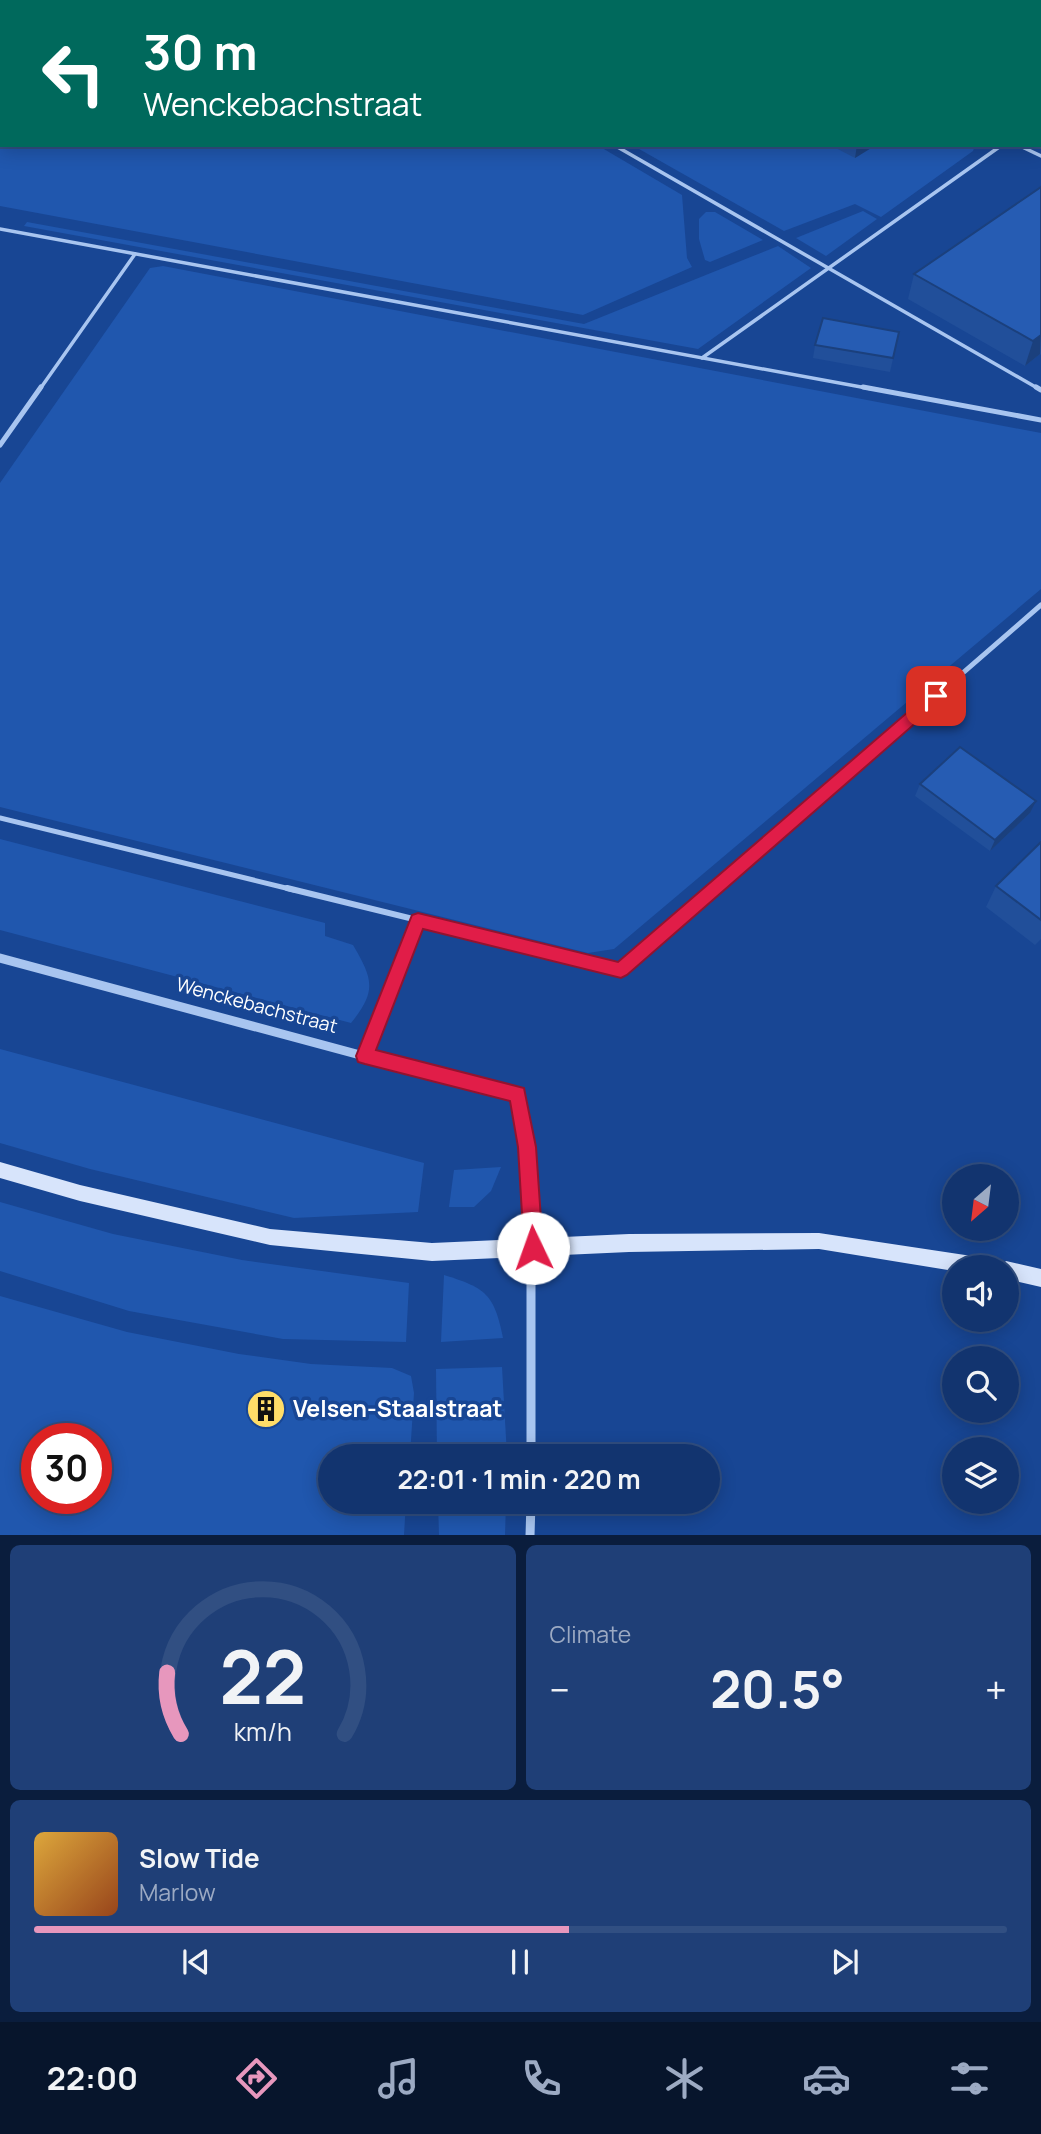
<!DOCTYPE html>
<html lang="en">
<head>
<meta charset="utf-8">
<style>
	:root { --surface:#12346f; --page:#1f3f77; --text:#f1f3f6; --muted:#9caac3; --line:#314f82; --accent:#e797bd }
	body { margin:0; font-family:Manrope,sans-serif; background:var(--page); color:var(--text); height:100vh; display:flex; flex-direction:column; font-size:26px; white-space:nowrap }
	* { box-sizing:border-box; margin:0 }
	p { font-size:23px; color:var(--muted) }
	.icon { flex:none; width:38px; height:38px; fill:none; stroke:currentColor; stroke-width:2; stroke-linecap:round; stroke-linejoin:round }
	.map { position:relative; height:1535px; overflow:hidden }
	.panel { display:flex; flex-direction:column; gap:10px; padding:10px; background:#0a1d3d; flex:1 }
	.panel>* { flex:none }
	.top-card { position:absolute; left:0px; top:0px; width:1041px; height:147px; box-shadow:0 4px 18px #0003,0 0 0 2px var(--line); background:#00695c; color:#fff; overflow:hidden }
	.needle { width:46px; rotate:208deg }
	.buttons { position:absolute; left:942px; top:1164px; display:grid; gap:14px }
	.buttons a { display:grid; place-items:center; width:77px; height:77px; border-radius:50%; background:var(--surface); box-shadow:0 4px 18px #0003,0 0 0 2px var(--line); font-size:35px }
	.speed { position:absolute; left:21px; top:1423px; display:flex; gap:14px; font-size:35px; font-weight:700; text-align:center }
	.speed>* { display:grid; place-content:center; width:91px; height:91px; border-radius:50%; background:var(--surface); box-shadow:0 4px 18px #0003,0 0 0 2px var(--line); line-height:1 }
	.speed .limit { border:10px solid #d22; background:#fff; color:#111 }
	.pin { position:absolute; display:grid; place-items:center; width:60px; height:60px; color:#fff; margin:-30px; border-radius:14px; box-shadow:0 4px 10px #0006 }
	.me { position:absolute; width:77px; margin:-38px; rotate:357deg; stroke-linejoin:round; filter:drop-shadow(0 0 5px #0008) }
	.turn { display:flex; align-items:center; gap:24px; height:147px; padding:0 28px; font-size:32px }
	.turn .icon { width:91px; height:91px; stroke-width:2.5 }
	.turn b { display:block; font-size:49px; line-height:60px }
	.big { font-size:52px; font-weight:700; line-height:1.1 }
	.panel .card { flex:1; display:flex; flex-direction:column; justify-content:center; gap:10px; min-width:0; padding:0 24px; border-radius:10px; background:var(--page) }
	.panel .dial { align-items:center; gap:0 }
	.dial svg { height:182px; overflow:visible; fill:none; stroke:var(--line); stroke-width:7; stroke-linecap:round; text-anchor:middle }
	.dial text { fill:var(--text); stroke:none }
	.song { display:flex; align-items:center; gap:21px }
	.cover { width:84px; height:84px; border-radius:10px; background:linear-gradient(135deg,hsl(40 70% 55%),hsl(20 70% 35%)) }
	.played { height:7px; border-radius:4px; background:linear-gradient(90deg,var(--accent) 55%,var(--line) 55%) }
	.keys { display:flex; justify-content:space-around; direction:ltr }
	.heat { display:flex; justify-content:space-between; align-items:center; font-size:38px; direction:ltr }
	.panel .tiles { flex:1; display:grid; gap:10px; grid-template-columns:1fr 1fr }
	.card:last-child { grid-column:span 2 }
	.trip { position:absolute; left:318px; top:1444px; width:402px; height:70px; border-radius:35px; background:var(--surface); box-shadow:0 4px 18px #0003,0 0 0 2px var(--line); font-weight:700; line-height:70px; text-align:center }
	.tabs { display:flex; height:112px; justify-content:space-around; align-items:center; background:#07152c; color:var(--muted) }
	.tabs .icon { width:49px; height:49px }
	.tabs .active { color:var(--accent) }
	.tabs b { font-size:32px; color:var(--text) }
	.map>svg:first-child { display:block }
	.green { fill:#2057ae; fill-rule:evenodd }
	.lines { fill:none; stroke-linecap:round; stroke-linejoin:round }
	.lane-far2 { stroke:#a8c5f0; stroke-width:3.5 }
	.lane-far1 { stroke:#a8c5f0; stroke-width:5 }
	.lane { stroke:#a8c5f0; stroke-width:6 }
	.street { stroke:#a8c5f0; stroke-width:9 }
	.secondary { fill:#d7e4fb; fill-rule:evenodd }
	.wall { fill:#214f9a }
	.shaded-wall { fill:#1b407d }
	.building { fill:#265cb3; stroke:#1b407d; stroke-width:2 }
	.route { fill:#e11d48; stroke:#92132f; stroke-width:2 }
	.labels { text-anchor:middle; stroke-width:7; stroke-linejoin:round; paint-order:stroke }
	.street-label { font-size:19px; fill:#fff; stroke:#184694 }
	.near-poi-label { font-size:23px; font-weight:bold; fill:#fff; stroke:#184694; text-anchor:start }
</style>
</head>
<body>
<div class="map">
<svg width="1041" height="1536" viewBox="0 0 1041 1536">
	<rect width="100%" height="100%" fill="#184694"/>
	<g class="green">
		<polygon points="0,0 93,0 2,2 2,145 597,145 682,195 687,258 692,267 583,315 0,206"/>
		<polygon points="111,0 436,0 440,2 110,2"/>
		<polygon points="632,145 975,145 973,151 881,217 855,204 784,231"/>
		<polygon points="863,211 877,219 826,256 796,238"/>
		<polygon points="706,212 715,212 763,240 710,262 705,260 699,239 699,219"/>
		<polygon points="27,222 584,324 778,246 811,268 698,349 24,226"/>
		<polygon points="163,266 1041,433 1041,589 614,949 588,953 0,807 0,483 150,268"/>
		<path d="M 0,839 L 325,923 L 325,936 L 353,945 C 373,979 377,991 351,1023 L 0,930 Z"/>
		<polygon points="0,1049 424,1163 418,1212 294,1218 90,1169 0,1143"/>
		<polygon points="501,1167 491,1191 474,1207 449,1207 454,1170"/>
		<polygon points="0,1202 113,1234 242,1260 409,1283 406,1342 283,1339 129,1311 0,1271"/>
		<path d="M 444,1275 C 486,1288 494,1294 503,1338 L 441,1342 Z"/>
		<path d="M 0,1296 L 127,1332 L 239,1354 L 311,1364 L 392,1368 L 411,1376 L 414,1393 L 410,1456 L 331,1456 L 331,1502 L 406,1502 L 404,1535 L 0,1535 ZM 37,1438 L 96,1438 L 96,1498 L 37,1498 Z"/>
		<polygon points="502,1367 507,1456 437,1456 436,1369"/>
		<polygon points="438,1502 506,1502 505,1535 439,1535"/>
	</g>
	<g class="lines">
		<g class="lane-far2">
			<polyline points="540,0 568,2"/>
			<polyline points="815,2 819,0"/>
			<polyline points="614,145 1039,389"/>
			<polyline points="1018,145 1041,156"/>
			<polyline points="0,229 872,389"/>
			<polyline points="702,358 1002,145"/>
			<polyline points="40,389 135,254"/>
		</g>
		<g class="lane-far1">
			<polyline points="863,387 1041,420"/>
			<polyline points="1036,387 1041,390"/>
			<polyline points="0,445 41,387"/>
			<polyline points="0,818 294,890"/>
			<polyline points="713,890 1041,605"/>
		</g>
		<g class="lane">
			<polyline points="287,888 621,970 715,888"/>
			<polyline points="365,1056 418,920"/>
		</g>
		<g class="street">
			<polyline points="0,958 438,1076 518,1094 531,1229 531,1456"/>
			<polyline points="530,1536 531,1502"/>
		</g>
		<g class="secondary">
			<polygon points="0,1162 80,1185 270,1229 432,1243 629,1234 819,1233 985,1258 991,1261 994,1267 954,1267 954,1271 819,1249 629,1252 432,1261 270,1245 80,1201 0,1178"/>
			<polygon points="1006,1261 1041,1269 1041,1287 1006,1279 1006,1267 999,1267"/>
		</g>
	</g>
	<g class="wall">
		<polygon points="830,145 876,145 855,158"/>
		<polygon points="1041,187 1041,355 1040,354 1025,366 908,299 914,274"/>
		<polygon points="899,332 890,372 813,358 815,345"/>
		<polygon points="920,784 1030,813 990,851 915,796"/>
		<polygon points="1041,842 1041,939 1035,945 986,907 996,886"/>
		<polygon points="277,1395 279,1399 275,1421 253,1419 251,1416"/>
	</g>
	<g class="shaded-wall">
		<polygon points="857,145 876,145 855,158"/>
		<polygon points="1041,335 1040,354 1025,366 1033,341"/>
		<polygon points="1036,801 1030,813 990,851 995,840"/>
		<polygon points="277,1395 279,1399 275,1421 273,1417"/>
	</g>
	<g class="building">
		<polygon points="1041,187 1041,335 1033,341 914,274"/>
		<polygon points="823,318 899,332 893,358 815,345"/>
		<polygon points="960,747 1036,801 995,840 920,784"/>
		<polygon points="1041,842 1041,920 996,886"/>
		<polygon points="255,1393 277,1395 273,1417 251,1416"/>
	</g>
	<polygon class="route" points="936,690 942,692 944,696 942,700 627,975 621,978 423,929 376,1050 524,1088 536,1147 543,1248 540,1255 533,1257 526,1255 524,1248 518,1147 510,1101 365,1064 358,1062 356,1056 412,915 418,913 618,962 931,692"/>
	<defs>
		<g id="building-disc" transform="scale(2.0125)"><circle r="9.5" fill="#ffdd68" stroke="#184694"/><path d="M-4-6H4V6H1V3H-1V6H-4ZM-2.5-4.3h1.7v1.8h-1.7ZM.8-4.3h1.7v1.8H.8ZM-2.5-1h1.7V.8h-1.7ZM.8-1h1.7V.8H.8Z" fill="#111"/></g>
	</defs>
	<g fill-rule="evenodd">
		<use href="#building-disc" x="266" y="1409"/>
	</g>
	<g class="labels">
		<g class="street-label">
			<text transform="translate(257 1005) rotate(15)" y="7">Wenckebachstraat</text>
		</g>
		<g class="near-poi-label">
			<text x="293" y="1417">Velsen-Staalstraat</text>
		</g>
	</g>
</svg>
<div class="buttons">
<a><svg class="needle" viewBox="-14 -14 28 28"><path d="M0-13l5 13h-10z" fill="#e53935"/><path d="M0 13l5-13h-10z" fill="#9caac3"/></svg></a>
<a><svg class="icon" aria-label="sound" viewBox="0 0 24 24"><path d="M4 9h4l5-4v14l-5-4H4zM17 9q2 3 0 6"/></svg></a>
<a><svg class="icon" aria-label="search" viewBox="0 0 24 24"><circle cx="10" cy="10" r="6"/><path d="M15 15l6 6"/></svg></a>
<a><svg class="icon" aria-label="layers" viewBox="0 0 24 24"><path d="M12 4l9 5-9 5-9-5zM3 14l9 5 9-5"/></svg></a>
</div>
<div class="speed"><div class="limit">30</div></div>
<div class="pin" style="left:936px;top:696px;background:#d93025"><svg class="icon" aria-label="arrive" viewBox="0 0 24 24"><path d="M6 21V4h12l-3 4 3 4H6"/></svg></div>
<svg class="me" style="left:533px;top:1248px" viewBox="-20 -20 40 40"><circle r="19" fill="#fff"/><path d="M0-13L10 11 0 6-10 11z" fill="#e11d48"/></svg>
<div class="trip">22:01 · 1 min · 220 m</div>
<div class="top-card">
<div class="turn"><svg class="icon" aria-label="left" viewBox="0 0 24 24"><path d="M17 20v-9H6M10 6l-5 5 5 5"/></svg><div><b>30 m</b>Wenckebachstraat</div></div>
</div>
</div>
<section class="panel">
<div class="tiles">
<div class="card dial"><svg viewBox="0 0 100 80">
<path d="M14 69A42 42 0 1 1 86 69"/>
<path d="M14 69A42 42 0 0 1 8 42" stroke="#e797bd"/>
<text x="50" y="56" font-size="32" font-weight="700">22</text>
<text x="50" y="72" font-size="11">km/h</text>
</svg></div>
<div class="card"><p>Climate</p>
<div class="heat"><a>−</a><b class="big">20.5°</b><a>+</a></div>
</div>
<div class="card">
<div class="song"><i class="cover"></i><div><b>Slow Tide</b><p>Marlow</p></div></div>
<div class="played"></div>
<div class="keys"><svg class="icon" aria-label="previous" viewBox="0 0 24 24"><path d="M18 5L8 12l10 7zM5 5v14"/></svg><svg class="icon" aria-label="pause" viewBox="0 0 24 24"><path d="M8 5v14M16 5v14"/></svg><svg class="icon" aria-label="next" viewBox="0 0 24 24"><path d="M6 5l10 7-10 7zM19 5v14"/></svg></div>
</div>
</div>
</section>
<nav class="tabs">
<b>22:00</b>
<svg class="icon active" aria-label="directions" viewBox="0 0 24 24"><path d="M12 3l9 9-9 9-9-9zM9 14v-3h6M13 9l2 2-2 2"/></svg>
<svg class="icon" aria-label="music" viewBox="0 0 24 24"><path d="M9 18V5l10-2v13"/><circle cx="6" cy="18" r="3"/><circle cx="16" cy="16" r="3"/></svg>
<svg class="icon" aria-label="phone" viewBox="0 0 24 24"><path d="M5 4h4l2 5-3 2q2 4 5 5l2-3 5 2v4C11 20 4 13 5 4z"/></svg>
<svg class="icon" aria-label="climate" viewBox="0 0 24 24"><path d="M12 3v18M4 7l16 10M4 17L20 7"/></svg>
<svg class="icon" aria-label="car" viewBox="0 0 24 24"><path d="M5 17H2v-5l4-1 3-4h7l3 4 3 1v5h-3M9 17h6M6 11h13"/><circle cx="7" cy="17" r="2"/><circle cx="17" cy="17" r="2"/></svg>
<svg class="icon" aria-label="filters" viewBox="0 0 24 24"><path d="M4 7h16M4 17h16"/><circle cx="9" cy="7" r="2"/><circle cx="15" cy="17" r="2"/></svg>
</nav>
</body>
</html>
